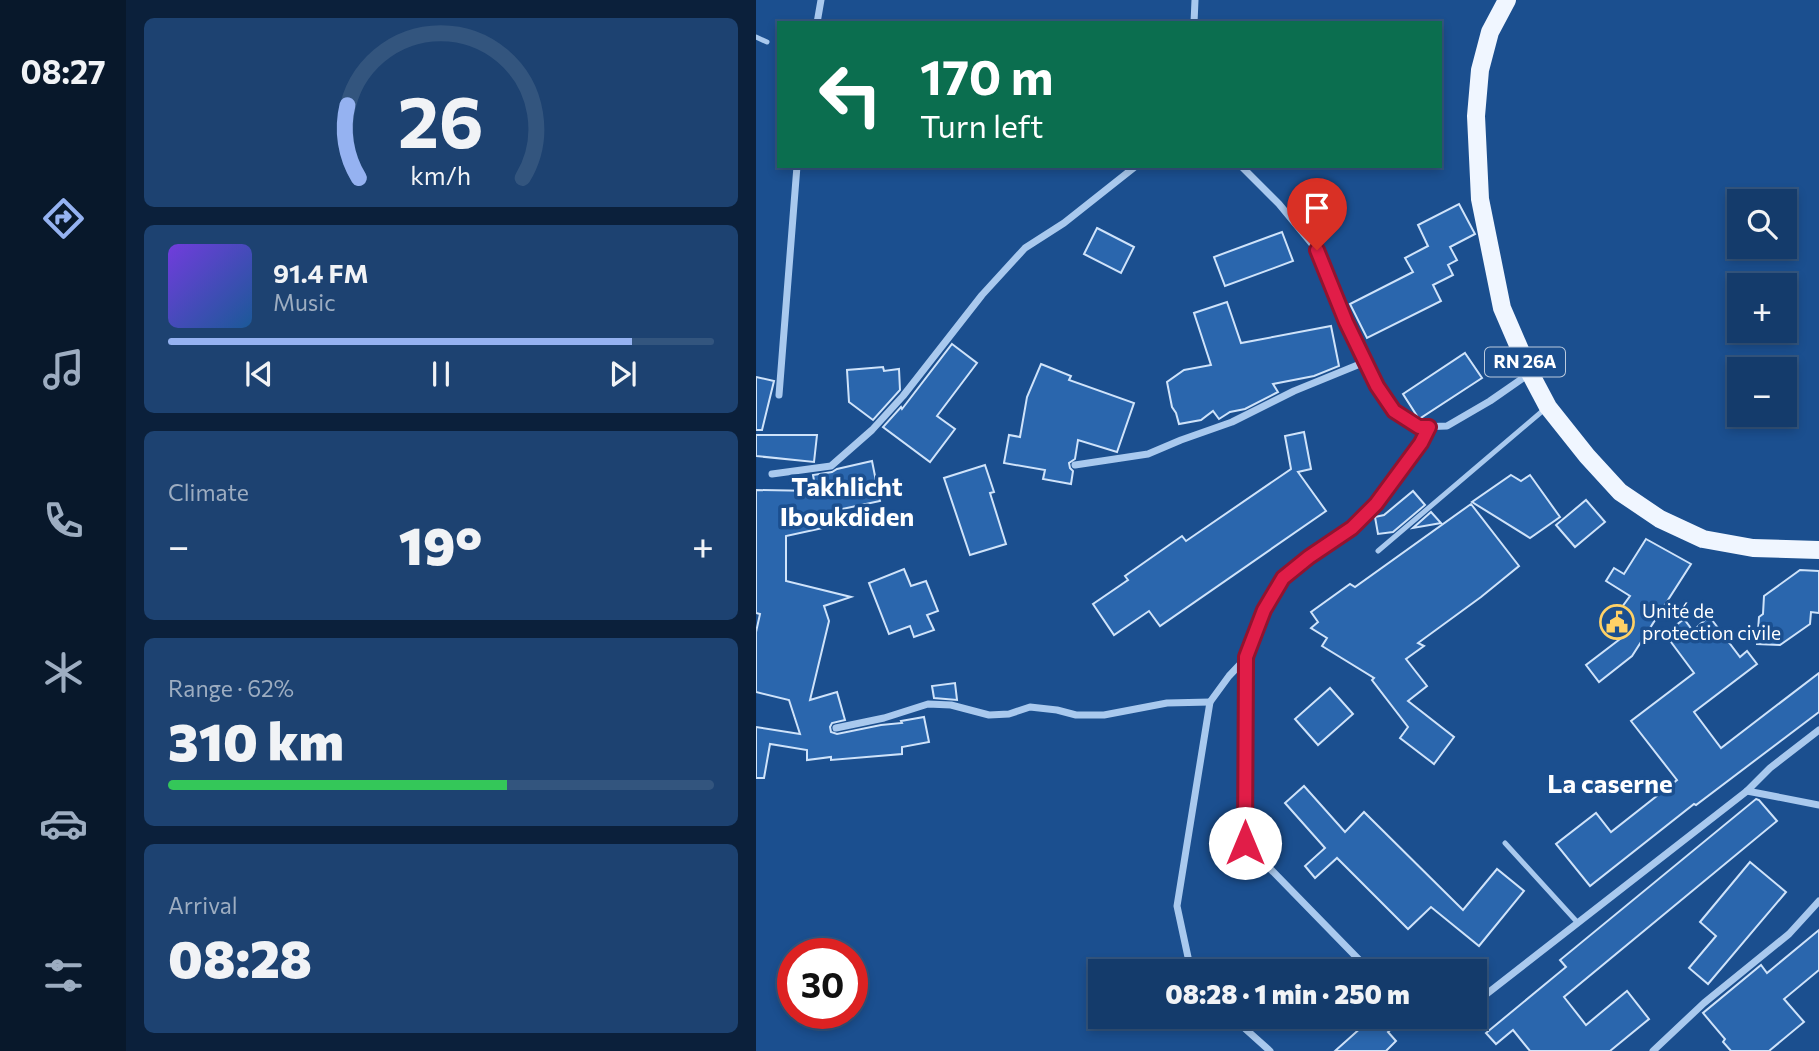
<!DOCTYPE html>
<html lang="en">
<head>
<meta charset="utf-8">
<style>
	:root { --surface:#143b6b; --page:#1d4271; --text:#f1f3f6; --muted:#9dadc1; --line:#33557e; --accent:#95b2f1 }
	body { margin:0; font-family:Commissioner,sans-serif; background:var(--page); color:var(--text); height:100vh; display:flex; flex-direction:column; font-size:26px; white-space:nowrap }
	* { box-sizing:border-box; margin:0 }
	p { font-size:23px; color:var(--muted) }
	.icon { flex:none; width:38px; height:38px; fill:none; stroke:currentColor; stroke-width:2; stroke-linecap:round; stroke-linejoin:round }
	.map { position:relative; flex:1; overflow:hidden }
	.side { display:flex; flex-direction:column; gap:18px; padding:18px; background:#0b203b; width:630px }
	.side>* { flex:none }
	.banner { position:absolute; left:21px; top:21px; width:665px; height:147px; border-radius:0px; box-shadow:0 4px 10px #0003,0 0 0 2px var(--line); background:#0b6e4f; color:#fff; overflow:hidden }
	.buttons { position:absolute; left:971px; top:189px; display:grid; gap:14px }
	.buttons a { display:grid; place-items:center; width:70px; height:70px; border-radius:0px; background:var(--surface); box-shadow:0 4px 10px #0003,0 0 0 2px var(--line); font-size:35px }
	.speed { position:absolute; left:21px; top:938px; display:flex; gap:14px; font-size:35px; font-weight:700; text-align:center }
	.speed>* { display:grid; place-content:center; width:91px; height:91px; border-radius:50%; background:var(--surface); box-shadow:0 4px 10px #0003,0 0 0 2px var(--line); line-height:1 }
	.speed .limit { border:10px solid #d22; background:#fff; color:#111 }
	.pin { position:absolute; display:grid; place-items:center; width:60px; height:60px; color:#fff; margin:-72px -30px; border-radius:50% 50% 50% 0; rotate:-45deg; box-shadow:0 0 7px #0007 }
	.pin .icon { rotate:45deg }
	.me { position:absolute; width:77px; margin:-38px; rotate:0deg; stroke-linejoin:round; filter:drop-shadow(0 0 5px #0008) }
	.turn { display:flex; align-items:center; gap:24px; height:147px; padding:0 28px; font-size:32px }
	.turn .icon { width:91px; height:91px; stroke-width:2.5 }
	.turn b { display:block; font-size:49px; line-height:60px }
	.big { font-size:52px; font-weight:800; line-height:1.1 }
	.side .tile { flex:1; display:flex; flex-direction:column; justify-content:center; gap:10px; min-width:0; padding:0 24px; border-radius:10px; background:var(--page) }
	.side .dial { align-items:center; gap:0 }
	.dial svg { height:182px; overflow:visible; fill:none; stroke:var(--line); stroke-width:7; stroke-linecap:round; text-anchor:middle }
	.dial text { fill:var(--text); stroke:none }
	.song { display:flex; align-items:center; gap:21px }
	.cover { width:84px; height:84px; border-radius:10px; background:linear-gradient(135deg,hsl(260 70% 55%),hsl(210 70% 35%)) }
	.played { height:7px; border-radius:4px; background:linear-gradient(90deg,var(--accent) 85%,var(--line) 85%) }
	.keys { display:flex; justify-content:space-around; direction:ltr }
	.heat { display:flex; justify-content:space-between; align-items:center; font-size:38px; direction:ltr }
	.charge { height:10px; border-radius:5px; background:linear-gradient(90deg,#34c759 62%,var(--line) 0) }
	.trip { position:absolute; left:332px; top:959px; width:399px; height:70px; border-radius:0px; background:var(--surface); box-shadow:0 4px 10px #0003,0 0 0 2px var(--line); font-weight:800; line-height:70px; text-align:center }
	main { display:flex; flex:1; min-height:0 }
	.tab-bar { display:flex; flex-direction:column; width:126px; justify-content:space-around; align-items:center; background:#08182b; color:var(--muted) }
	.tab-bar .icon { width:49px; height:49px }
	.tab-bar .on { color:var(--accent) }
	.tab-bar b { font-size:32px; color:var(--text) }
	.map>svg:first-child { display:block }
	.building { fill:#2a66ad; stroke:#cfe3fa; stroke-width:2 }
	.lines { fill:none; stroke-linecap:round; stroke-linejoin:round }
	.lane { stroke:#a9c9ee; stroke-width:5 }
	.street { stroke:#a9c9ee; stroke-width:7 }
	.primary { stroke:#f0f6ff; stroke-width:18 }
	.route-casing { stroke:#92132f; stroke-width:18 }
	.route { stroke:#e11d48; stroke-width:12 }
	.labels { text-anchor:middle; stroke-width:7; stroke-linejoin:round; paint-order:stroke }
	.shield { fill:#1b4f8f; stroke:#bbcadd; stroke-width:2 }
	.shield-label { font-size:18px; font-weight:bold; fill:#fff }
	.poi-label { font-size:19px; fill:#fff; stroke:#1b4f8f; text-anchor:start }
	.district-label { font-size:26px; font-weight:bold; fill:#fff; stroke:#1b4f8f }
</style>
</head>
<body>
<main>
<nav class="tab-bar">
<b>08:27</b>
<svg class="icon on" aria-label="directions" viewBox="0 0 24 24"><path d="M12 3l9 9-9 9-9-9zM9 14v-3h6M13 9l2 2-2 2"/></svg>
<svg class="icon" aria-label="music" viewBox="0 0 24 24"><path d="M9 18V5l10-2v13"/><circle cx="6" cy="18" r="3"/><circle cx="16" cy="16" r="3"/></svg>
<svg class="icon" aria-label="phone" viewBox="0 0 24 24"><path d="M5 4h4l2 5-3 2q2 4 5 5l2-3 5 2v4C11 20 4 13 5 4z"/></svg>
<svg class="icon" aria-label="climate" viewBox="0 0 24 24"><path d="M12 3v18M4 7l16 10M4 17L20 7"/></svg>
<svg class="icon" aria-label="car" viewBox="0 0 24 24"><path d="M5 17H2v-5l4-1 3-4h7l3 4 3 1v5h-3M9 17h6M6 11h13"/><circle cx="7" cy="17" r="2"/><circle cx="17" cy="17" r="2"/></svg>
<svg class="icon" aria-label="filters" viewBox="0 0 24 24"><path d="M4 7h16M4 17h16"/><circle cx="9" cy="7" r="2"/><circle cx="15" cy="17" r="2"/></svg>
</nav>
<section class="side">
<div class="tile dial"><svg viewBox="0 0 100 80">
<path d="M14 69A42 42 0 1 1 86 69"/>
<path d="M14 69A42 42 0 0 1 9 37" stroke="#95b2f1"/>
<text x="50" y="56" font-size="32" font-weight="700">26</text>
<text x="50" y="72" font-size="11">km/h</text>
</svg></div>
<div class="tile">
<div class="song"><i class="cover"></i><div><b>91.4 FM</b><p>Music</p></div></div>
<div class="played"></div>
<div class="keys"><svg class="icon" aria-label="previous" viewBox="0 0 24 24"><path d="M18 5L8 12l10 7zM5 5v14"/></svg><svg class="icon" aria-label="pause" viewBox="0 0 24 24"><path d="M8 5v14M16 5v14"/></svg><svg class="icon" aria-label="next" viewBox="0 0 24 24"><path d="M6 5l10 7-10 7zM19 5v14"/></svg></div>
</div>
<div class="tile"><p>Climate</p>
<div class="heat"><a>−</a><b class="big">19°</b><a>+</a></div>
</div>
<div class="tile"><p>Range · 62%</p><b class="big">310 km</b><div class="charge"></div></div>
<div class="tile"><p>Arrival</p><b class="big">08:28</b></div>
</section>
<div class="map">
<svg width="1063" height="1051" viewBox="0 0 1063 1051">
	<rect width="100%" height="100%" fill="#1b4f8f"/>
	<g class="building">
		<polygon points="703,204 719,234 694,247 701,260 692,265 697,275 677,285 685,301 611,338 594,304 657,272 649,258 672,246 662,225"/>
		<polygon points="341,228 378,247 365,273 328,254"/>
		<polygon points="526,232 537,261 469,286 458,257"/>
		<polygon points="471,302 485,343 575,326 583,366 558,376 517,384 522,392 489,409 474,412 463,419 457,411 445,420 423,424 420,413 416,407 411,382 428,370 455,365 438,313"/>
		<polygon points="196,344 221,363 181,416 199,429 174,462 127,427 145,407 146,409"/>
		<polygon points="709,353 726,378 663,419 647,394"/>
		<polygon points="285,364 315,376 313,380 378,403 361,452 322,440 319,459 313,463 314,468 317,471 315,484 287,479 289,470 248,463 253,435 264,437 271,397"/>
		<polygon points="127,367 128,371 143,369 144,390 117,420 93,402 91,370"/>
		<polygon points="0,377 18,381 6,430 0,430"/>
		<polygon points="548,432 555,469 542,472 570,511 404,626 393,611 358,635 337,604 372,580 369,576 426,536 430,541 535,469 529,436"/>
		<polygon points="0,435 61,435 58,462 0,456"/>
		<polygon points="116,461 124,501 72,512 76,526 30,536 30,581 95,597 68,606 73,621 54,700 81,692 89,720 76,723 74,727 75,732 81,734 125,725 146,723 145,721 168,717 173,742 146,747 146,754 75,760 75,757 51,760 51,750 14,744 8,778 0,778 0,727 44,734 33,700 0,692 0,632 4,614 0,613 0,490 60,491 57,475 76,472 81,469"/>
		<polygon points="229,465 238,492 234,493 250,544 214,555 188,478"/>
		<polygon points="755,475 765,481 774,475 804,517 774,538 716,502"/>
		<polygon points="657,491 669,505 637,532 622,534 619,517 628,515"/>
		<polygon points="830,500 849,522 819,547 800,525"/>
		<polygon points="715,504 763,566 725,597 662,643 668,646 650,659 671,686 652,701 698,737 678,764 644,738 652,727 616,680 618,678 566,646 571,638 555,628 562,622 555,612 594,584 599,587"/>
		<polygon points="675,512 685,523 657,528"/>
		<polygon points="890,539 935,564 876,656 843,682 830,665 864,639 850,629 874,596 850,581 858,568 868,574"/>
		<polygon points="148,569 155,586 170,581 182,611 171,615 178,630 158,637 154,626 133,634 113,583"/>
		<polygon points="1044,570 1063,571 1063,613 1055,612 1054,624 1024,645 1001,644 1003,617 1007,614 1008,596"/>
		<polygon points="953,616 984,657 991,651 1001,664 938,712 965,748 1063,673 1063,712 940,805 938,804 834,886 800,844 840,813 855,832 921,780 875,721 938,673 909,634 928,619 937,631"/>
		<polygon points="199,683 201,700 178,698 176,686"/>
		<polygon points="574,688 597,714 562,745 539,719"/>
		<polygon points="548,786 589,832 608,812 707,910 741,869 768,891 723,946 675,907 652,929 581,858 559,878 549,866 569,848 529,803"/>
		<polygon points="1000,799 1003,800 1021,821 808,997 830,1025 871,991 893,1019 854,1051 774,1051 757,1030 740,1044 730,1033 810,967 804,960"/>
		<polygon points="994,862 1030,892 952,984 933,968 960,936 944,922"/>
		<polygon points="1063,930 1063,970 1028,999 1048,1022 1013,1051 975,1051 967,1042 969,1039 947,1013 1005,965 1011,973"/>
		<polygon points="617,1017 649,1017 632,1032 640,1041 630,1051 579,1051"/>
	</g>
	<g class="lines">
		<g class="lane">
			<polyline points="0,37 11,42"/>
			<polyline points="622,551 790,408"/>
			<polyline points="749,843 822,923"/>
		</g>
		<g class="street">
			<polyline points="61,23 65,0"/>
			<polyline points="438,23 439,0"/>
			<polyline points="485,166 523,204 561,250 590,322 621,386 638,411 663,427 691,426 734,401 773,374"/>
			<polyline points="23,395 41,166"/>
			<polyline points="319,465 392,454 425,440 476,422 538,391 609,362"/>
			<polyline points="16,474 75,466 116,430 147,396 226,295 269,248 308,223 380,166"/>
			<polyline points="490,658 489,843 614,971"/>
			<polyline points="80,728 128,718 172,704 195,705 233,715 253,714 274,707 301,710 320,715 348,715 411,703 454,702"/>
			<polyline points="991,791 1063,805"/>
			<polyline points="435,971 421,906 454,702 473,676 490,658 508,610 527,578 553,557 596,528 620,504 665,443 673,427"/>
			<polyline points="719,1003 991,791 1014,768 1063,730"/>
			<polyline points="476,1017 514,1051"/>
			<polyline points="682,1017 693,1018 695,1017"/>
			<polyline points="897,1051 948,1003 1033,934 1063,901"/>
		</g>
		<polyline class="primary" points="751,0 734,32 724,70 720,116 724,199 746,308 774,373 792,407 831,456 864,492 904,519 947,539 997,548 1063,550"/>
	</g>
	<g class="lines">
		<g class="route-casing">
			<polyline id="route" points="489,843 490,657 508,610 527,578 553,557 596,528 620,504 665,443 673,427 663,427 638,411 621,386 590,322 561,250"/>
		</g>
		<use href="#route" class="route"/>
	</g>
	<defs>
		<g id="civic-ring" transform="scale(1.75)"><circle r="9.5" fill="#1b4f8f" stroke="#ffd166" stroke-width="1.5"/><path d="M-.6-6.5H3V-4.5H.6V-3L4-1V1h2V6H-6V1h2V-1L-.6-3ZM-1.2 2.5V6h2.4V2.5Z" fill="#ffd166"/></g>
	</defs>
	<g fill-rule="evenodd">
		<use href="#civic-ring" x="861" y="622"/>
	</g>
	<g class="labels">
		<rect class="shield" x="729" y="347.5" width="80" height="29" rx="5"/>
		<g class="shield-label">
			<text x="769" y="368">RN 26A</text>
		</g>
		<g class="poi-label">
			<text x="886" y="618">Unité de<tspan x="886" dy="22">protection civile</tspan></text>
		</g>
		<g class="district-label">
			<text x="91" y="496">Takhlicht<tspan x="91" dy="30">Iboukdiden</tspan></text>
			<text x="854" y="793">La caserne</text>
		</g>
	</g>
</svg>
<div class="buttons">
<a><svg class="icon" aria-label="search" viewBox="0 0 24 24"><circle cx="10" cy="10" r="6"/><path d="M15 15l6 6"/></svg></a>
<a>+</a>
<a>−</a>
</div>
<div class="speed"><div class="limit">30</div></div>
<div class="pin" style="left:561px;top:250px;background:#d93025"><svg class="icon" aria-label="arrive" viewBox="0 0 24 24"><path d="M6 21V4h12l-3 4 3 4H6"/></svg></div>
<svg class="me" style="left:489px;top:843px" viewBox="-20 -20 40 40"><circle r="19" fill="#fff"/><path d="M0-13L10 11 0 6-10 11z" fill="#e11d48"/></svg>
<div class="trip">08:28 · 1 min · 250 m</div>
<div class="banner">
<div class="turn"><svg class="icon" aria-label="left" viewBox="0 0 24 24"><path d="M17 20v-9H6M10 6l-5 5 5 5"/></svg><div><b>170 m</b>Turn left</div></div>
</div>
</div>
</main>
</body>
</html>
